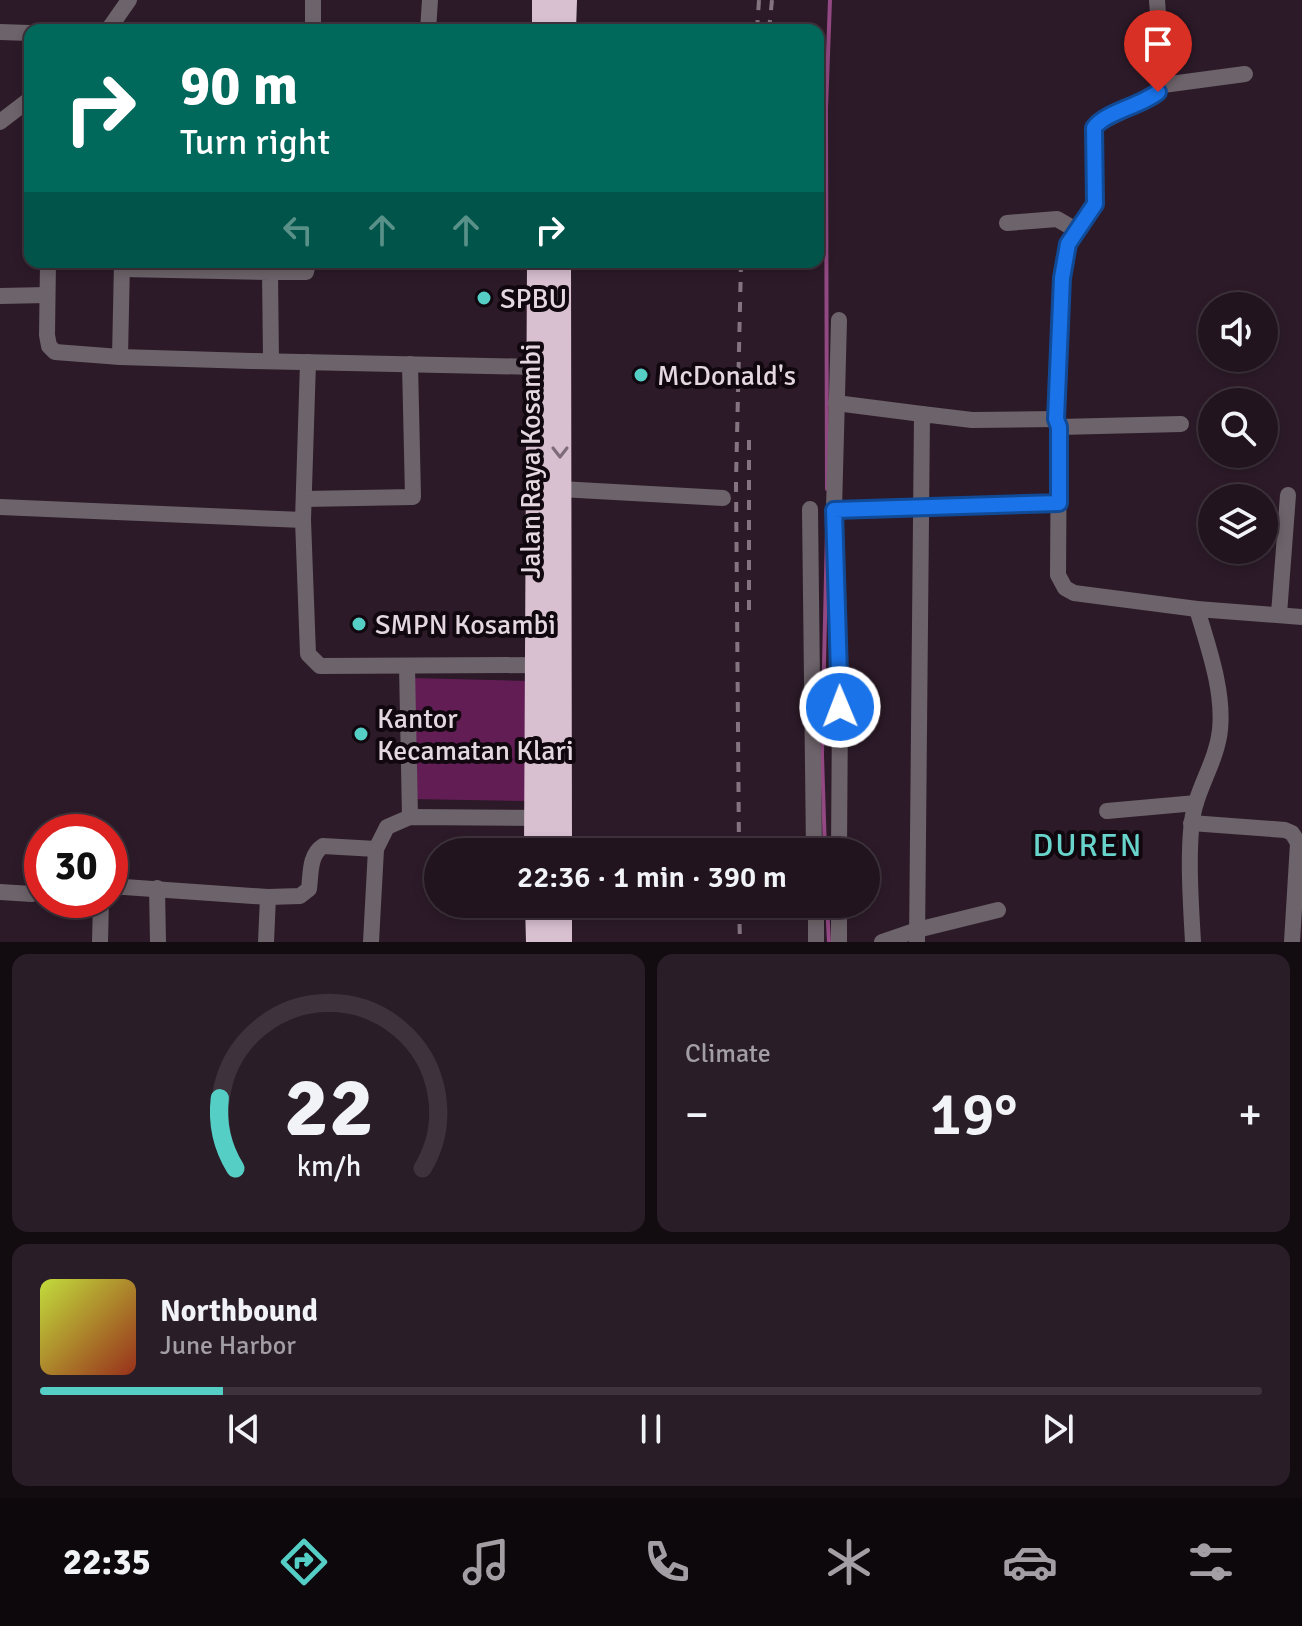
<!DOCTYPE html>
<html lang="en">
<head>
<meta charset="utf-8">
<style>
	:root { --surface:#21141e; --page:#291d27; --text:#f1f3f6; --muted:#a29ea4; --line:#3e333c; --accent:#55cec6 }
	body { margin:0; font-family:Signika,sans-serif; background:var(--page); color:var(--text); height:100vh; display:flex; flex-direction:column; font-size:30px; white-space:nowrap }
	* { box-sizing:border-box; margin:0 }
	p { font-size:26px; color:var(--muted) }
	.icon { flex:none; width:44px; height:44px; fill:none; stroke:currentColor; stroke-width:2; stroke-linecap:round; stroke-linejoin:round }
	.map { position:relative; height:942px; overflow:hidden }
	.sheet { display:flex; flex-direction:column; gap:12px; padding:12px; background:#120b10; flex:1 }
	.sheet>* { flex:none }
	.top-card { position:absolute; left:24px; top:24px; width:800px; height:244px; border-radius:16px; box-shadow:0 4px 12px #0003,0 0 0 2px var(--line); background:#00695c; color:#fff; overflow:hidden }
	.tools { position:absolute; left:1198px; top:292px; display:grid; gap:16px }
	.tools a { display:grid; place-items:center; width:80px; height:80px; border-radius:50%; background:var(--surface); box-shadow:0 4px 12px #0003,0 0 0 2px var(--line); font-size:40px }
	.speed { position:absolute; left:24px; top:814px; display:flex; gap:16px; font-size:40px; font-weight:700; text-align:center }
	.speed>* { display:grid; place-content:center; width:104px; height:104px; border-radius:50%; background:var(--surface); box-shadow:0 4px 12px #0003,0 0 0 2px var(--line); line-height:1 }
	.speed .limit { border:12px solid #d22; background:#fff; color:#111 }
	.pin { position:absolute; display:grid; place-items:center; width:68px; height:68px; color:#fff; margin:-82px -34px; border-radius:50% 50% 50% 0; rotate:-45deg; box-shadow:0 0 8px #0007 }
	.pin .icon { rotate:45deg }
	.me { position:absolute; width:88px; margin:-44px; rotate:359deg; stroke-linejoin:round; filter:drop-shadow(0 0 6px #0008) }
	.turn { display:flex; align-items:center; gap:28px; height:168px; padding:0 24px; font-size:36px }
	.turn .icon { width:104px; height:104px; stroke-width:2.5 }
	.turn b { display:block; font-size:56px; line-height:68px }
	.lanes { display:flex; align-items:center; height:76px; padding:0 24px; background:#0003; justify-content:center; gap:40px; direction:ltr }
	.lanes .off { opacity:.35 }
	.big { font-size:60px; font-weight:600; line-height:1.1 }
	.sheet .widget { flex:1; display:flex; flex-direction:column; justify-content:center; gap:12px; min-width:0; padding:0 28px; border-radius:16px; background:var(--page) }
	.sheet .dial { align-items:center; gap:0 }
	.dial svg { height:208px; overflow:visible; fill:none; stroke:var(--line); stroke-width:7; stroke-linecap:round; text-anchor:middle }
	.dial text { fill:var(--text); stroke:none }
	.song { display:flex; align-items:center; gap:24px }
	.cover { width:96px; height:96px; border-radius:12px; background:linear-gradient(135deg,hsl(70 70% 55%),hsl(10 70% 35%)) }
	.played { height:8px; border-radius:4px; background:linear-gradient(90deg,var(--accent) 15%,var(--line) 15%) }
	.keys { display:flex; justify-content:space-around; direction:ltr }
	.heat { display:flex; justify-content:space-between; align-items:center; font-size:44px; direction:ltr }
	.sheet .tiles { flex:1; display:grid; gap:12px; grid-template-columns:1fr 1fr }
	.widget:last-child { grid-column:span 2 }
	.trip { position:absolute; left:424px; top:838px; width:456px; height:80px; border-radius:40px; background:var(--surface); box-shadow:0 4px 12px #0003,0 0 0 2px var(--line); font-weight:600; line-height:80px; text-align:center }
	.tab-bar { display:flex; height:128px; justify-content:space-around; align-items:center; background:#0d080c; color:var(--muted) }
	.tab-bar .icon { width:56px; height:56px }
	.tab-bar .active { color:var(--accent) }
	.tab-bar b { font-size:36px; color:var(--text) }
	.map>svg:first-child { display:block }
	.green { fill:#621d55 }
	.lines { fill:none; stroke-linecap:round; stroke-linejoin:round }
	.stream { stroke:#924882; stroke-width:4 }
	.street { stroke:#6d636a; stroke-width:16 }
	.highway { stroke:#d8c0d1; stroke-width:24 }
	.rail { stroke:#83747f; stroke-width:4; stroke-dasharray:10 10; stroke-linecap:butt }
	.oneway { stroke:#7e6d79 }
	.route-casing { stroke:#114b97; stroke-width:20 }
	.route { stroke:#1a73e8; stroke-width:14 }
	.poi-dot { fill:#55cec6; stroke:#10080e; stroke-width:3 }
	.labels { text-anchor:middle; stroke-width:8; stroke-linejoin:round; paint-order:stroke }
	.poi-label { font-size:28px; fill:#e4d7e0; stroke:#10080e; text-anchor:start }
	.street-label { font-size:28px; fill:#e4d7e0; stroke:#10080e }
	.quarter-label { font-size:32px; letter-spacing:2px; fill:#68d4cc; stroke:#10080e }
</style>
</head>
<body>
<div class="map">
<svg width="1302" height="942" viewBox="0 0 1302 942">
	<rect width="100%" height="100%" fill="#2c1a28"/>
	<polygon class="green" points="413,678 529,681 527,801 411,799"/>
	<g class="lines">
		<g class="stream">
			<polyline points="827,489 826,109 830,0"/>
			<polyline points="825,852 822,755 827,530"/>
			<polyline points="827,904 829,942"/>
		</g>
		<g class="street">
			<polyline points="313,0 313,30"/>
			<polyline points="1157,0 1163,85 1152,97 1097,124 1094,135 1095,204 1068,244 1062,278 1056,419 1059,427 1058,575 1065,588 1074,593 1197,609 1302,617"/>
			<polyline points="108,30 129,0"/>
			<polyline points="428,30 430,0"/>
			<polyline points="0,32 30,33"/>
			<polyline points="1163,85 1245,74"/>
			<polyline points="0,122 30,99"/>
			<polyline points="1007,223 1057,219 1076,230"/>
			<polyline points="48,262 47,335 49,346 55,352 120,357 251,361 538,367"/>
			<polyline points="123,269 270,272 271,361"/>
			<polyline points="270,272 306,272 308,262"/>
			<polyline points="0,296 47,295"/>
			<polyline points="839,320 834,510 840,707 839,852"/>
			<polyline points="120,357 122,262"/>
			<polyline points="308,362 303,520 308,654 320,666 537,665"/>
			<polyline points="836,403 922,414"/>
			<polyline points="1059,427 1181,424"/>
			<polyline points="560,489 723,498"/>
			<polyline points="304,499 413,497 410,364"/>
			<polyline points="0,507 303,520"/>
			<polyline points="810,509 814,852"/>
			<polyline points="834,510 1059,503"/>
			<polyline points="1279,614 1288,495"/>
			<polyline points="407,666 410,817"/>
			<polyline points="1107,811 1196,803"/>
			<polyline points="1191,823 1285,830 1292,833 1298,843 1292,942"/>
			<path d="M 110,886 L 268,897 L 300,896 L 309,889 C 311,874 309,855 323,846 L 376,849 L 387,827 L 410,817 L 544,818"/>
			<polyline points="157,888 158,942"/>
			<polyline points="0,892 32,894 42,887"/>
			<polyline points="816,904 816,942"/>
			<polyline points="839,904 839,942"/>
			<polyline points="100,942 101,900"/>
			<polyline points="266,942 268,897"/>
			<polyline points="371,942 376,849"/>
			<polyline points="882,942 917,930 998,910"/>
			<polyline points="917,942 922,414 972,420 1056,419"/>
			<path d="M 1193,942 C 1191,906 1186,839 1195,806 C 1202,780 1217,758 1220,730 C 1224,690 1208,647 1197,609"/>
		</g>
		<g class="highway">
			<polyline points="544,30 544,0"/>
			<polyline points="564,30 565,0"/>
			<polyline points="559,262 560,852"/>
			<polyline points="536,852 539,262"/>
			<polyline points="537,904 538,942"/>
			<polyline points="560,904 560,942"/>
		</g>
		<g class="rail">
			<polyline points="757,30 759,0"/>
			<polyline points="769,30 772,0"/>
			<polyline points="749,440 749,620"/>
			<polyline points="739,852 736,481 741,262"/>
			<polyline points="739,904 740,942"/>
		</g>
	</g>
	<defs><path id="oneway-chevron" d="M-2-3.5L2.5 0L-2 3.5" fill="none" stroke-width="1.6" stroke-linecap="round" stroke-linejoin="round" transform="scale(2)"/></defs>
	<use class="oneway" href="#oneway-chevron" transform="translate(560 452) rotate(90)"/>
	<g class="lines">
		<g class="route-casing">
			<path id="route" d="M 840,707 L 834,510 L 1059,503 L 1059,427 L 1056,419 L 1062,278 L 1068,244 L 1095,204 L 1094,128 C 1105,112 1141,106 1158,92"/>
		</g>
		<use href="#route" class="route"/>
	</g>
	<g class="poi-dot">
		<circle cx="484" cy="298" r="8"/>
		<circle cx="641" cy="375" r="8"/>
		<circle cx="359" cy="624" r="8"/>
		<circle cx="361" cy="734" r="8"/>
	</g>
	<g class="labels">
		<g class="poi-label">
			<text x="500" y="308">SPBU</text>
			<text x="657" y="385">McDonald's</text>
			<text x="375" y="634">SMPN Kosambi</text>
			<text x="377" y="728">Kantor<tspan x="377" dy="32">Kecamatan Klari</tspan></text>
		</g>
		<g class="street-label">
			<text transform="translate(530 461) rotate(-90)" y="10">Jalan Raya Kosambi</text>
		</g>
		<g class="quarter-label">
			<text x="1088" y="856">DUREN</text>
		</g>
	</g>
</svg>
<div class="tools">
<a><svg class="icon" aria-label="sound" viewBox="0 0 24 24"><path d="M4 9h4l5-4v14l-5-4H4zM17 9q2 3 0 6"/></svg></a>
<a><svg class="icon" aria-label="search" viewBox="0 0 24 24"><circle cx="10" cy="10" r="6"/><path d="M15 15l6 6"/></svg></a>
<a><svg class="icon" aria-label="layers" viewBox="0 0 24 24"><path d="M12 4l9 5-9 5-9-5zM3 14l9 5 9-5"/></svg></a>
</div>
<div class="speed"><div class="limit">30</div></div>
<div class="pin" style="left:1158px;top:92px;background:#d93025"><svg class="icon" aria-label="arrive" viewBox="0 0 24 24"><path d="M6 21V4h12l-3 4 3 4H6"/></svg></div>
<svg class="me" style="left:840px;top:707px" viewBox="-20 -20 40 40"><circle r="17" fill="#1a73e8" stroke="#fff" stroke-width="3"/><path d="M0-11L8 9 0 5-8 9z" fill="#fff"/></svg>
<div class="trip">22:36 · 1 min · 390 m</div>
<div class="top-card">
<div class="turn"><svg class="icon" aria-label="right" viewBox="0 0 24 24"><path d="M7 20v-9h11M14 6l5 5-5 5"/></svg><div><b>90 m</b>Turn right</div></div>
<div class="lanes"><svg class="icon off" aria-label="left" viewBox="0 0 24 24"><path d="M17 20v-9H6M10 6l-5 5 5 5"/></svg><svg class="icon off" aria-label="ahead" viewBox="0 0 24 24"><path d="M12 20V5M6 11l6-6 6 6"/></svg><svg class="icon off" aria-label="ahead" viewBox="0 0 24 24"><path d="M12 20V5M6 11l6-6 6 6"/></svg><svg class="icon" aria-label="right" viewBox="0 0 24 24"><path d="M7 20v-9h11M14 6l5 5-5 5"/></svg></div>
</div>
</div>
<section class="sheet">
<div class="tiles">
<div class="widget dial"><svg viewBox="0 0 100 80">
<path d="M14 69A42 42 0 1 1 86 69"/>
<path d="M14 69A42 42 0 0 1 8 42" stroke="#55cec6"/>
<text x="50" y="56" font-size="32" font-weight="700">22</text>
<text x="50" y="72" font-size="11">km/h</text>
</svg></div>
<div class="widget"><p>Climate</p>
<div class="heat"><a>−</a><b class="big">19°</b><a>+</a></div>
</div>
<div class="widget">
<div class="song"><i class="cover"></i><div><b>Northbound</b><p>June Harbor</p></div></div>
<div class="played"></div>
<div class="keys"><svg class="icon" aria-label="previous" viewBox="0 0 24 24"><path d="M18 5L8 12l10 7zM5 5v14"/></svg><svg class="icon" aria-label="pause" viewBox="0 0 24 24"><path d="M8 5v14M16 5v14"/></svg><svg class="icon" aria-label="next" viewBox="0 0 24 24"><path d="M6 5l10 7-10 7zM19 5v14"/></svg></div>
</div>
</div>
</section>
<nav class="tab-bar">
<b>22:35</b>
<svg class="icon active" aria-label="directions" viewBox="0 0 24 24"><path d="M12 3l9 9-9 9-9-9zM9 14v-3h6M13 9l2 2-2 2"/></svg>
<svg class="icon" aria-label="music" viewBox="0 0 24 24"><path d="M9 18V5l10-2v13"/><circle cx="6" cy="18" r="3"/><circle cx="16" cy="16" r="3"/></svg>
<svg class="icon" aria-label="phone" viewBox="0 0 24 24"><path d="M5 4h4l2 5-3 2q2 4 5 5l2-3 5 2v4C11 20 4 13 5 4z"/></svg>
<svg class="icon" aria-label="climate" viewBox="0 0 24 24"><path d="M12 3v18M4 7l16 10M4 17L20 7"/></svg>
<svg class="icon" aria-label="car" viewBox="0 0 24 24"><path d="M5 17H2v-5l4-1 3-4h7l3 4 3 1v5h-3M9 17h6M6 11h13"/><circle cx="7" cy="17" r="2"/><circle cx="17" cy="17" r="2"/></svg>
<svg class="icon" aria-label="filters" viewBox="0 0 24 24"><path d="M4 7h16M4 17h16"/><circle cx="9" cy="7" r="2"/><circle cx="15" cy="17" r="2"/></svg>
</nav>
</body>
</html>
